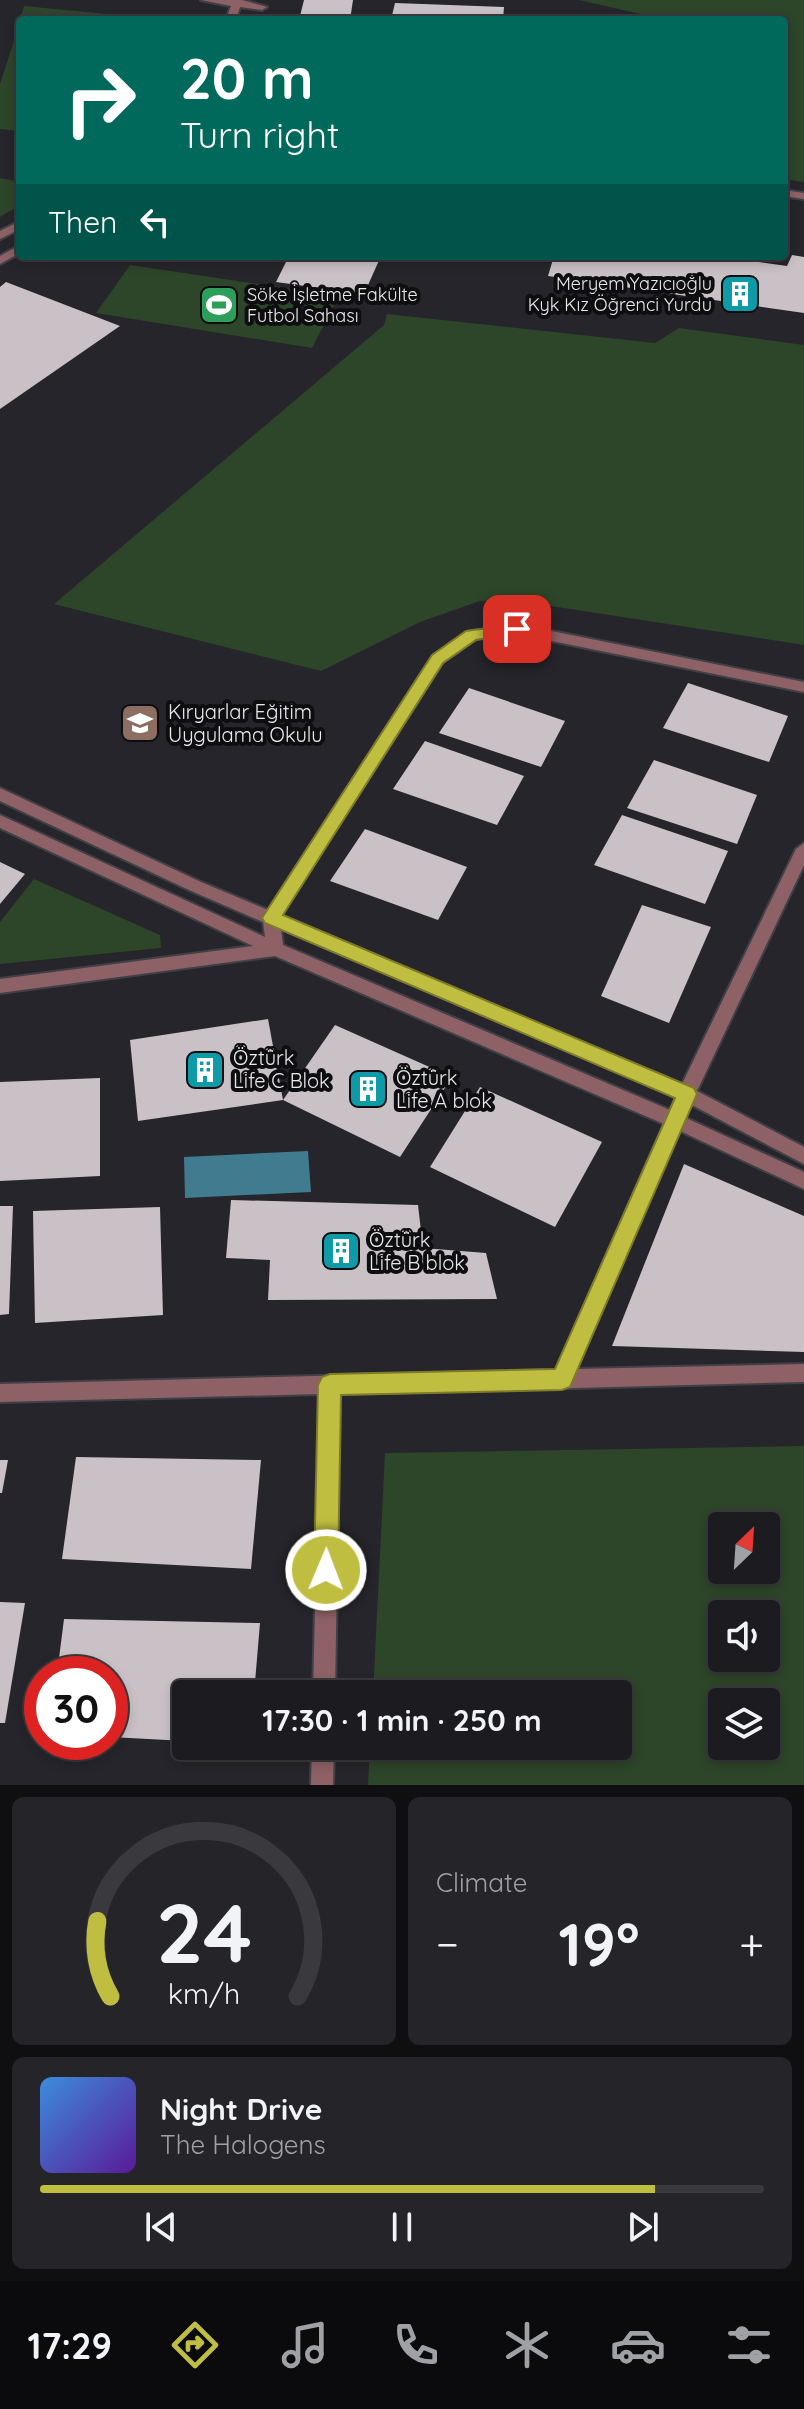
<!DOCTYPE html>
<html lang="en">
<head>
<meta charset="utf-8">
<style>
	:root { --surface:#1c1c20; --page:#252529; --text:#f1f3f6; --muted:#a0a1a5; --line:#3a3a3e; --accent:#c0be41 }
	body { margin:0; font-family:Quicksand,sans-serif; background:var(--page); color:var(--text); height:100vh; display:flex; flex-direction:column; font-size:30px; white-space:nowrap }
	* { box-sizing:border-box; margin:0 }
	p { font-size:26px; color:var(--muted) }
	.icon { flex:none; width:44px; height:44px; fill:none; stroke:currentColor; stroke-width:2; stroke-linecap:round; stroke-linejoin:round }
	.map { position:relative; height:1785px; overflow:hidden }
	.panel { display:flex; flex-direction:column; gap:12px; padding:12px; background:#0f0f12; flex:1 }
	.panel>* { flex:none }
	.top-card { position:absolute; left:16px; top:16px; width:772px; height:244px; border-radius:8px; box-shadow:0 4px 12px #0003,0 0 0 2px var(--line); background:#00695c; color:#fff; overflow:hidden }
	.needle { width:52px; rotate:25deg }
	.controls { position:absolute; left:708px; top:1512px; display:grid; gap:16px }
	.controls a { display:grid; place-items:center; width:72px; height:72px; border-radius:8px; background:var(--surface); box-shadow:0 4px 12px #0003,0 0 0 2px var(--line); font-size:40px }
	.speed { position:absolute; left:24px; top:1656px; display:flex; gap:16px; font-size:40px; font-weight:700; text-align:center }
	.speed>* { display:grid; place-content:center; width:104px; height:104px; border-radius:50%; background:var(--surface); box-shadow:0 4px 12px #0003,0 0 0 2px var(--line); line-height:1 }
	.speed .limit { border:12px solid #d22; background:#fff; color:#111 }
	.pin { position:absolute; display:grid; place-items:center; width:68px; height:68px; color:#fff; margin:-34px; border-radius:16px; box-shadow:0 4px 12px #0006 }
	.me { position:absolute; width:88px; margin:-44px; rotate:1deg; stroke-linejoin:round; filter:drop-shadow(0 0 6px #0008) }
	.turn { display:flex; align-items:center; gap:28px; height:168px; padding:0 32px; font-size:36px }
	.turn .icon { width:104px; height:104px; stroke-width:2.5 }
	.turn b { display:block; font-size:56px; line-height:68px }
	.then { display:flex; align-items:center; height:76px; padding:0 32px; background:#0003; gap:16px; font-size:30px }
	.big { font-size:60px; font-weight:700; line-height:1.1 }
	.panel .tile { flex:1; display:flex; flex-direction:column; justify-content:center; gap:12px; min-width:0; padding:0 28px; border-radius:12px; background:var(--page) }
	.panel .dial { align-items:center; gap:0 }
	.dial svg { height:208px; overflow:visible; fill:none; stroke:var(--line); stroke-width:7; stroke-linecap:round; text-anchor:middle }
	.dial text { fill:var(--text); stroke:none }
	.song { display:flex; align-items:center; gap:24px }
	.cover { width:96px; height:96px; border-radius:12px; background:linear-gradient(135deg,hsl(210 70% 55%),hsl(270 70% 35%)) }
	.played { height:8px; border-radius:4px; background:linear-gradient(90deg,var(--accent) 85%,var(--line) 85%) }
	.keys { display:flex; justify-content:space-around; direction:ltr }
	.heat { display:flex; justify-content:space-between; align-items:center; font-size:44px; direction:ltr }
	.panel .tiles { flex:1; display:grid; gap:12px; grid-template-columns:1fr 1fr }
	.tile:last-child { grid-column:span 2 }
	.trip { position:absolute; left:172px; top:1680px; width:460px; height:80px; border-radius:8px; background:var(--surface); box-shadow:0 4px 12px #0003,0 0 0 2px var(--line); font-weight:700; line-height:80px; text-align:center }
	.menu { display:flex; height:128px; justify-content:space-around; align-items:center; background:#0b0b0d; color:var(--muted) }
	.menu .icon { width:56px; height:56px }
	.menu .on { color:var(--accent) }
	.menu b { font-size:36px; color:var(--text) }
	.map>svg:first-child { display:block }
	.green { fill:#2d4529; fill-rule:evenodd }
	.water { fill:#417b8f }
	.building { fill:#c9c1c6 }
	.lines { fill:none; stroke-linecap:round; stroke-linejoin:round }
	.street-casing { stroke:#404046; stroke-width:4 }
	.street { fill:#8d6165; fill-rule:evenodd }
	.route { fill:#c0be41; stroke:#7d7c2a; stroke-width:2 }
	.labels { text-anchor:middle; stroke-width:8; stroke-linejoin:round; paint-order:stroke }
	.far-poi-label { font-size:18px; fill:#e9e9ed; stroke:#0e0e11; text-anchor:end }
	.poi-label { font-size:20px; fill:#e9e9ed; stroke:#0e0e11; text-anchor:start }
</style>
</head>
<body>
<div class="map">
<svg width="804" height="1785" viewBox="0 0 804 1785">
	<rect width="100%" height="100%" fill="#25252b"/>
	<g class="green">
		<polygon points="579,0 804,0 804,182 784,179 784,20 645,20 645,15"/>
		<polygon points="24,6 159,19 167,20 20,20"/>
		<polygon points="20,22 20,131 0,129 0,84"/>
		<polygon points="0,178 20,182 20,205 0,217"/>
		<polygon points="130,265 339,296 312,348 96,313"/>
		<polygon points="387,314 655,343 679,328 804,345 804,645 544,605 480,601 420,622 321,671 54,604 384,325"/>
		<polygon points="34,879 160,935 161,948 0,964 0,922"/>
		<path d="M 804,1446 L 804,1785 L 368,1785 L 370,1746 L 618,1746 L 618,1694 L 373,1694 L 385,1453 ZM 722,1526 L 766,1526 L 766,1570 L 722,1570 ZM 722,1614 L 766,1614 L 766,1658 L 722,1658 ZM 722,1702 L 766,1702 L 766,1746 L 722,1746 Z"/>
	</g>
	<polygon class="water" points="308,1151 311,1192 185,1198 184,1157"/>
	<g class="building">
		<polygon points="304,0 353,0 350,20 299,20"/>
		<polygon points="395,3 504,7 503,20 391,20"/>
		<polygon points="792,255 804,257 804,313 548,276 554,256 714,256 787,266"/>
		<polygon points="289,256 381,256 364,294 276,282"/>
		<polygon points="6,282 120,326 0,409 0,287"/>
		<polygon points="688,683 788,716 769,762 663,728"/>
		<polygon points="469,688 565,721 541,767 439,733"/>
		<polygon points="425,741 524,776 497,825 393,789"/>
		<polygon points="654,760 757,795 737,844 627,808"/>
		<polygon points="622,815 728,851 705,904 594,865"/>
		<polygon points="365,829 467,867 438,920 330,881"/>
		<polygon points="0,862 25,874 0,904"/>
		<polygon points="642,905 711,927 669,1023 601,996"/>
		<polygon points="268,1019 283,1100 138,1121 130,1040"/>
		<polygon points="335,1025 452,1077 400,1157 283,1100"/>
		<polygon points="100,1078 100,1176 0,1181 0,1082"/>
		<polygon points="480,1087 602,1142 555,1227 430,1167"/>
		<polygon points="684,1164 804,1216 804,1352 612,1346"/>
		<polygon points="231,1200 418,1205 423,1248 486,1253 497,1299 268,1300 270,1260 226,1258"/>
		<polygon points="0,1206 13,1206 9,1314 0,1315"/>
		<polygon points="160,1207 163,1315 35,1323 33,1211"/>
		<polygon points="76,1457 261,1460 251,1569 62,1559"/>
		<polygon points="0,1460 8,1460 2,1493 0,1493"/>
		<polygon points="0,1602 25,1603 5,1723 0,1723"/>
		<polygon points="64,1619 260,1623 254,1694 186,1694 186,1741 110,1737 110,1674 57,1674"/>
	</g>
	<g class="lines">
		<g class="street-casing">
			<g id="street">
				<polygon points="201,0 242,0 267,7 262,10 240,7 236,20 226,20 231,6"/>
				<polygon points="784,190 804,193 804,199 784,196"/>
				<polygon points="20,221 20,229 0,239 0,231"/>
				<polygon points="20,245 20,253 0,264 0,256"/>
				<path d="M 517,624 L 804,682 L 804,692 L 517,634 L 476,639 L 443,662 L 281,916 L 682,1084 L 796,849 L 804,843 L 804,865 L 697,1091 L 804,1147 L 804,1164 L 690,1104 L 684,1117 L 804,1172 L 804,1189 L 678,1130 L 576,1369 L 804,1364 L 804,1382 L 340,1394 L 335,1694 L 313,1694 L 320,1394 L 0,1402 L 0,1384 L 556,1370 L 664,1124 L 275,956 L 0,993 L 0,979 L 253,946 L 0,828 L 0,815 L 265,937 L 263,922 L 189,890 L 0,801 L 0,788 L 201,882 L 268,910 L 433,656 L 467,632 ZM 281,929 L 676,1097 L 670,1110 L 283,945 Z"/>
				<polygon points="312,1746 334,1746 333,1785 311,1785"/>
			</g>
		</g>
		<use href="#street" class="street"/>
	</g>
	<polygon class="route" points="517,624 522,625 522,633 476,640 443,663 283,915 694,1088 697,1094 570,1387 562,1390 341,1395 338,1570 334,1579 326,1582 318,1579 314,1570 318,1385 322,1377 330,1374 555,1369 675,1098 265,923 262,918 432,655 466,631"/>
	<defs>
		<g id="building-square" transform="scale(2)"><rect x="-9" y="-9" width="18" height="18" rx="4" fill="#0f9aa8" stroke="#0e0e11"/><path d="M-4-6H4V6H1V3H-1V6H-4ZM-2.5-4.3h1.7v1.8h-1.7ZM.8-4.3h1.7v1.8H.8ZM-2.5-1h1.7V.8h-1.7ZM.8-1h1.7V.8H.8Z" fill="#fff"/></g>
		<g id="stadium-square" transform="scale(2)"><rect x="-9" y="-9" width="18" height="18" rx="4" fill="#2e9e5b" stroke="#0e0e11"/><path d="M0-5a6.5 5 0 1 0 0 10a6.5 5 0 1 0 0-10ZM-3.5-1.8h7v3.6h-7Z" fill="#fff"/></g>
		<g id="school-square" transform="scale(2)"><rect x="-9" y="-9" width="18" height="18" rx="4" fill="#8d6e63" stroke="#0e0e11"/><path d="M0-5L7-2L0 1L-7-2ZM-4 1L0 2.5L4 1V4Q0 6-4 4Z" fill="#fff"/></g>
	</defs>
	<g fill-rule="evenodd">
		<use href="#building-square" x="740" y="294"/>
		<use href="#stadium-square" x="219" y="305"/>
		<use href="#school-square" x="140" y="723"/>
		<use href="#building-square" x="205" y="1070"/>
		<use href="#building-square" x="368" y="1089"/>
		<use href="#building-square" x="341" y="1251"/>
	</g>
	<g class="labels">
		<g class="far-poi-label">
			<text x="712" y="290">Meryem Yazıcıoğlu<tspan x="712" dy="21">Kyk Kız Öğrenci Yurdu</tspan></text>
			<text x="247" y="301" text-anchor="start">Söke İşletme Fakülte<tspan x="247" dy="21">Futbol Sahası</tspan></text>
		</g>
		<g class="poi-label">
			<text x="168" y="719">Kıryarlar Eğitim<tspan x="168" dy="23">Uygulama Okulu</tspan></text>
			<text x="233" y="1065">Öztürk<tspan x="233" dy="23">Life C Blok</tspan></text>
			<text x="396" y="1085">Öztürk<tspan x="396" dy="23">Life A blok</tspan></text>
			<text x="369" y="1247">Öztürk<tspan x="369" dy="23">Life B blok</tspan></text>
		</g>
	</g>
</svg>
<div class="controls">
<a><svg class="needle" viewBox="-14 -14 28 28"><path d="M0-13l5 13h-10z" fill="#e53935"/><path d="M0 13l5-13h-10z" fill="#a0a1a5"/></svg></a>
<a><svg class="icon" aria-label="sound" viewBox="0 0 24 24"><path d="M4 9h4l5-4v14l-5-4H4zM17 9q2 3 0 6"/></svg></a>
<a><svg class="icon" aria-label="layers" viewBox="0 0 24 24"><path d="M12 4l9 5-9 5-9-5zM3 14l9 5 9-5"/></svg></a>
</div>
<div class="speed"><div class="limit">30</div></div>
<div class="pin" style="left:517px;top:629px;background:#d93025"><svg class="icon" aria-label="arrive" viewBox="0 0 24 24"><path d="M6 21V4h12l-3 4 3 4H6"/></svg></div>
<svg class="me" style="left:326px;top:1570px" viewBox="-20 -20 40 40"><circle r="17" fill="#c0be41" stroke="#fff" stroke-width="3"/><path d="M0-11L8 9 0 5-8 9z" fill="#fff"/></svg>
<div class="trip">17:30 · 1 min · 250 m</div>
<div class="top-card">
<div class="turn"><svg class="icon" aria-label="right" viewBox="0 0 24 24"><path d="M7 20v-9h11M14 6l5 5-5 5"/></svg><div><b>20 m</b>Turn right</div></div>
<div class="then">Then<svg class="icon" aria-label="left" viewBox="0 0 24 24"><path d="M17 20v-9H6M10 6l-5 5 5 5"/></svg></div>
</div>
</div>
<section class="panel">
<div class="tiles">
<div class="tile dial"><svg viewBox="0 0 100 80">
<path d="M14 69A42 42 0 1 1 86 69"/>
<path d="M14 69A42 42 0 0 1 9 40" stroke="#c0be41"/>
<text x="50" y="56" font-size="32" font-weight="700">24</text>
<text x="50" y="72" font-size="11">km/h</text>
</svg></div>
<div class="tile"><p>Climate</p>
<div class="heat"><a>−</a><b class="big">19°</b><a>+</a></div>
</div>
<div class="tile">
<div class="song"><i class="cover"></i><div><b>Night Drive</b><p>The Halogens</p></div></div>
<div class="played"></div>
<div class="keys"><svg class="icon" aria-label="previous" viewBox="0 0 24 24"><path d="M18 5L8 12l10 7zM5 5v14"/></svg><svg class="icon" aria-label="pause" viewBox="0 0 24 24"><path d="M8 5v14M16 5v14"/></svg><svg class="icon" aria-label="next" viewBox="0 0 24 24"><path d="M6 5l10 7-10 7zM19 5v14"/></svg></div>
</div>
</div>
</section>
<nav class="menu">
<b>17:29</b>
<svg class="icon on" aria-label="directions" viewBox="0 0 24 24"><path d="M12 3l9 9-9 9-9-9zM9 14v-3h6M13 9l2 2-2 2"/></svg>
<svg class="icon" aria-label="music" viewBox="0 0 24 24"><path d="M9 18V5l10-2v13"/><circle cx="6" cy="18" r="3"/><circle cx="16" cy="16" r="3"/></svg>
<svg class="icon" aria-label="phone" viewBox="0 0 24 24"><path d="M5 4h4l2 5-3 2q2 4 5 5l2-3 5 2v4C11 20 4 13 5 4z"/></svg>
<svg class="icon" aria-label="climate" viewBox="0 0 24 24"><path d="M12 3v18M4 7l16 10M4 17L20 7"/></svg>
<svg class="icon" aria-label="car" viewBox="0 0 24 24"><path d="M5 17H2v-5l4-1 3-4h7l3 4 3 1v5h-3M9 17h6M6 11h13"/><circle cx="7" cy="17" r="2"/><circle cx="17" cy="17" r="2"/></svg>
<svg class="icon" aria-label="filters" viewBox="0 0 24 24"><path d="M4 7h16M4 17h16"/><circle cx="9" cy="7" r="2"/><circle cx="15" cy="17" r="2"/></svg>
</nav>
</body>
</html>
